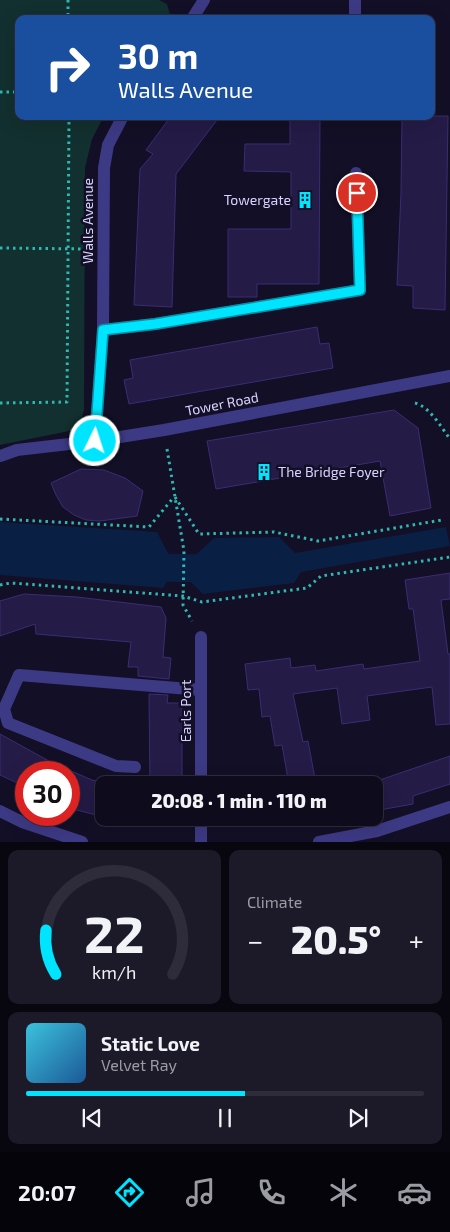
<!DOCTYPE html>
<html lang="en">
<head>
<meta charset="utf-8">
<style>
	:root { --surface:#0e0b1c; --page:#1c1929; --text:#f1f3f6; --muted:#9b9ba3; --line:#2e2b3b; --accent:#00e5ff }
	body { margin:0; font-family:"Exo 2",sans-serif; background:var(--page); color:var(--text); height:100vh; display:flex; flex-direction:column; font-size:19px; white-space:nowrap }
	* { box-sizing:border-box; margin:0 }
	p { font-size:16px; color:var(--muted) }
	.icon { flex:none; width:28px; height:28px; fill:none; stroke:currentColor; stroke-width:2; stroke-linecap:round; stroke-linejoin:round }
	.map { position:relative; height:842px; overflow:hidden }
	.details { display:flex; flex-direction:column; gap:8px; padding:8px; background:#08060f; flex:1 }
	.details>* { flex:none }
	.hud { position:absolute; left:15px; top:15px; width:420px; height:105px; border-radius:10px; box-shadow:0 5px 20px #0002,0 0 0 1px var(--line); background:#1a4fa0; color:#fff; overflow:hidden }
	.speed { position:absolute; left:15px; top:761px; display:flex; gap:10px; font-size:25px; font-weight:700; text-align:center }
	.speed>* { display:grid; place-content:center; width:65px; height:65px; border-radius:50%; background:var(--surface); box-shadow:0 5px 20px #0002,0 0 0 1px var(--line); line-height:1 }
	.speed .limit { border:8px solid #d22; background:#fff; color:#111 }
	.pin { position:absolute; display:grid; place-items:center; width:42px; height:42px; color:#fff; margin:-21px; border:2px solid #fff; border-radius:50%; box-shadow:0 1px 5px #0007 }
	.me { position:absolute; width:55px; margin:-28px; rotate:4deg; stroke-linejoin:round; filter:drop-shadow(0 0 4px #0008) }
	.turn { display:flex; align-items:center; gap:18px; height:105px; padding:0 20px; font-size:22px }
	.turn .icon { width:65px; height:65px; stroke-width:2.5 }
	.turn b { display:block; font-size:35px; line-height:42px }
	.big { font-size:38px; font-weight:800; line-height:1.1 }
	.details .widget { flex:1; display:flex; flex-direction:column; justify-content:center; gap:8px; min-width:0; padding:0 18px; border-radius:10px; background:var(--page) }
	.details .dial { align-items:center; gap:0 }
	.dial svg { height:130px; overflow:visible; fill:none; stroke:var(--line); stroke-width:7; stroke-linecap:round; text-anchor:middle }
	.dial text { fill:var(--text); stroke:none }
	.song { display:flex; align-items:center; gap:15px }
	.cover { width:60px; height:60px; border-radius:8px; background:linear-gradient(135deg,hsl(190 70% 55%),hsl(210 70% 35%)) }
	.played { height:5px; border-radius:2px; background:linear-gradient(90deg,var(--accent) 55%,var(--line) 55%) }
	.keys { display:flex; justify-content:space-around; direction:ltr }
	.heat { display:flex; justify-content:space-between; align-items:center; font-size:28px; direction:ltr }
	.details .tiles { flex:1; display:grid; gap:8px; grid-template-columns:1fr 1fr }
	.widget:last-child { grid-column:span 2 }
	.trip { position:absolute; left:95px; top:776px; width:288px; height:50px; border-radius:10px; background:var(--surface); box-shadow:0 5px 20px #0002,0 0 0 1px var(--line); font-weight:800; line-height:50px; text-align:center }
	.menu { display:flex; height:80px; justify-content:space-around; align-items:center; background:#06040b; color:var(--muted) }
	.menu .icon { width:35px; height:35px }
	.menu .selected { color:var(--accent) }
	.menu b { font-size:22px; color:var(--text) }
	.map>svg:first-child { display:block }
	.green { fill:#12302f }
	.water { fill:#0a1f44 }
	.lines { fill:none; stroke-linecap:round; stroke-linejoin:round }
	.canal { stroke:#0a1f44; stroke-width:28 }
	.building { fill:#241b47; stroke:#3b2d73 }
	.path { stroke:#2fb8b0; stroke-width:3; stroke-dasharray:2.5 4; stroke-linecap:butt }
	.minor { stroke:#3d3a85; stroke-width:12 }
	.route-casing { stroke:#0095a6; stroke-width:12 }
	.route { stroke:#00e5ff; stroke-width:9 }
	.labels { text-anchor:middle; stroke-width:5; stroke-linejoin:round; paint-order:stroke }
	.poi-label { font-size:14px; fill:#d9d4ff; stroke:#130f26; text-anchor:end }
	.street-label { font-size:14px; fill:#d9d4ff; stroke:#130f26 }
</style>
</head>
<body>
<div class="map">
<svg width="450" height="842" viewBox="0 0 450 842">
	<rect width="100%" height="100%" fill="#130f26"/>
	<polygon class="green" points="0,0 159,0 167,4 171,18 19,19 19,116 104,116 92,139 85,168 84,410 79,429 0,445"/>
	<g class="water">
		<polygon points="0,522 157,532 171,559 176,560 175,579 168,580 163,588 0,575"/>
		<polygon points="446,527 450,546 301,572 294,583 203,594 188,579 190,560 214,538 279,537 295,553"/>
	</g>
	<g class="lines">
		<polyline class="canal" points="139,567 226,569"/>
	</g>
	<g class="building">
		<polygon points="171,116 220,116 176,174 172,307 134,305 140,169 153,154 146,150"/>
		<polygon points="290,116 320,116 319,284 257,284 257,297 228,297 228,229 291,229 291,172 244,171 245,144 290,144"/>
		<polygon points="402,116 448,116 445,310 413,308 413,286 397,285 401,193"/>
		<polygon points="317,327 320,344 329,343 333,368 129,404 124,380 133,378 130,360"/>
		<polygon points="394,410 418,428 431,508 390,516 380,461 216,489 207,441"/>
		<polygon points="81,469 104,470 125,478 143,491 137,516 100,521 86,520 74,515 63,507 56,495 51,483"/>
		<polygon points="450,573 450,599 441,600 448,654 450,654 450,724 436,725 432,687 367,696 370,720 342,724 337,688 293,694 303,742 308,741 316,784 341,780 342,785 289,785 282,745 275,746 270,716 262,717 259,689 248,690 245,664 290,658 291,668 315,665 316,671 363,664 364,669 420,661 413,609 409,609 405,580"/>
		<polygon points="24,594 77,597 161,607 166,618 163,657 171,658 169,679 138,676 138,667 128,667 131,642 36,634 35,624 0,636 0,601"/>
		<polygon points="149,694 168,695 167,703 182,703 182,785 150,785"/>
		<polygon points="0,734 69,772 69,770 92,780 116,785 104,785 104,817 69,808 69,772 26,772 26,787 0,775"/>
		<polygon points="450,756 450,784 413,796 413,804 374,811 374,785 365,785"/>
		<polygon points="104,818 178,818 174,822 147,822"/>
		<polygon points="294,818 336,818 296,824"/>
	</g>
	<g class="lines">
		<g class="path">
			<polyline points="68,0 68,19"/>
			<polyline points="0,92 19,92"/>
			<polyline points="0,248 85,249"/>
			<polyline points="0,403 67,402 69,116"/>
			<path d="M 415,403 C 430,407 441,427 450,439"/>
			<polyline points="167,449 184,551 183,605 192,621"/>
			<polyline points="175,497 199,534 274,532 318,541 442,520"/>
			<polyline points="0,519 149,527 174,497"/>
			<polyline points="0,585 11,583 183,596 202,602 307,588 321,576 450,557"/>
		</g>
		<g class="minor">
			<polyline points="355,0 355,19"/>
			<polyline points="192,19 204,0"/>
			<polyline points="103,330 155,324 360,290 356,173"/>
			<polyline points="95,441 103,330 104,168 108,145 123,116"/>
			<polyline points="0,456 17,450 95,441 164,430 450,376"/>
			<polyline points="135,767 116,766 8,723 4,709 19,675 201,690"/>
			<polyline points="201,785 201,637"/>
			<polyline points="0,811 22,822 82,842"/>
			<polyline points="201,842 201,818"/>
			<polyline points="319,842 377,831 450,807"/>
		</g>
	</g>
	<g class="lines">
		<g class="route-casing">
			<polyline id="route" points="95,441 103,330 155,324 360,290 357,193"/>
		</g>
		<use href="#route" class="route"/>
	</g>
	<defs>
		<g id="building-bare" transform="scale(1.35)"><path d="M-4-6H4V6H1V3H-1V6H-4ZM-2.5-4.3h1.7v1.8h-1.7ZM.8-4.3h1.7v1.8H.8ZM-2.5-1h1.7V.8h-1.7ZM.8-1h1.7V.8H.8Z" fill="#00e5ff" stroke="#130f26" stroke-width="2.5" paint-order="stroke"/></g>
	</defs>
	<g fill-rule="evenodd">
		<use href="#building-bare" x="305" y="200"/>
		<use href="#building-bare" x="264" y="472"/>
	</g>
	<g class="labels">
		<g class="poi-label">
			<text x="291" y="205">Towergate</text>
			<text x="278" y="477" text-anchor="start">The Bridge Foyer</text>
		</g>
		<g class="street-label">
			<text transform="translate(88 221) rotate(-90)" y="5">Walls Avenue</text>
			<text transform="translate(222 404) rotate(-11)" y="5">Tower Road</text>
			<text transform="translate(186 711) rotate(-90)" y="5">Earls Port</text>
		</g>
	</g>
</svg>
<div class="speed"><div class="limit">30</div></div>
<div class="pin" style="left:357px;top:193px;background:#d93025"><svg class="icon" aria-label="arrive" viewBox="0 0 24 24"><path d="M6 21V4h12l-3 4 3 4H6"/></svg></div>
<svg class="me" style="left:95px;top:441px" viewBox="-20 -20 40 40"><circle r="17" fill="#00e5ff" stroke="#fff" stroke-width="3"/><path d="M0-11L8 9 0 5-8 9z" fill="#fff"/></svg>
<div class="trip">20:08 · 1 min · 110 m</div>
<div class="hud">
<div class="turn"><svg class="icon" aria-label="right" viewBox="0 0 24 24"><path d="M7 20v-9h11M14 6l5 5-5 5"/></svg><div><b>30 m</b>Walls Avenue</div></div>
</div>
</div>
<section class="details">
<div class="tiles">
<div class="widget dial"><svg viewBox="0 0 100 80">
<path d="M14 69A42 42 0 1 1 86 69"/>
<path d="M14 69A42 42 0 0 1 8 42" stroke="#00e5ff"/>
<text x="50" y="56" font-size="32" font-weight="700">22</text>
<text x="50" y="72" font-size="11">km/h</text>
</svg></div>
<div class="widget"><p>Climate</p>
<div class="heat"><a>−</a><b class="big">20.5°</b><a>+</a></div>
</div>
<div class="widget">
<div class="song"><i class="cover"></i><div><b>Static Love</b><p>Velvet Ray</p></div></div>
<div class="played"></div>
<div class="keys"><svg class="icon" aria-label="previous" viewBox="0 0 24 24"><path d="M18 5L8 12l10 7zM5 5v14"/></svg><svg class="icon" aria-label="pause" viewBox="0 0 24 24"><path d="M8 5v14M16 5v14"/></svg><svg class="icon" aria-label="next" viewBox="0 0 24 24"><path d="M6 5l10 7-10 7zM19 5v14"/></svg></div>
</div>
</div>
</section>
<nav class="menu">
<b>20:07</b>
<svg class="icon selected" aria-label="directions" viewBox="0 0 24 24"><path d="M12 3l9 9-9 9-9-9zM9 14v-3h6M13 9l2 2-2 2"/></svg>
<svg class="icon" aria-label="music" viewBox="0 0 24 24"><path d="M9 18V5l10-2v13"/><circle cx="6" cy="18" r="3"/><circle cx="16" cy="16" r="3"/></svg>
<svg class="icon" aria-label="phone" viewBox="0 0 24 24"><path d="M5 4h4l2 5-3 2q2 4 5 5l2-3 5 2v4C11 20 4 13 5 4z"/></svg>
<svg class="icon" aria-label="climate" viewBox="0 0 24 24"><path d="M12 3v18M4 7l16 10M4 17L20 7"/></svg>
<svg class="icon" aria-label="car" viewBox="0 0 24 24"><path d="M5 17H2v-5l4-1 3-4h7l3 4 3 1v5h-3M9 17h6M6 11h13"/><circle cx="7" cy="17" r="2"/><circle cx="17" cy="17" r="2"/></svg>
</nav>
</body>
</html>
